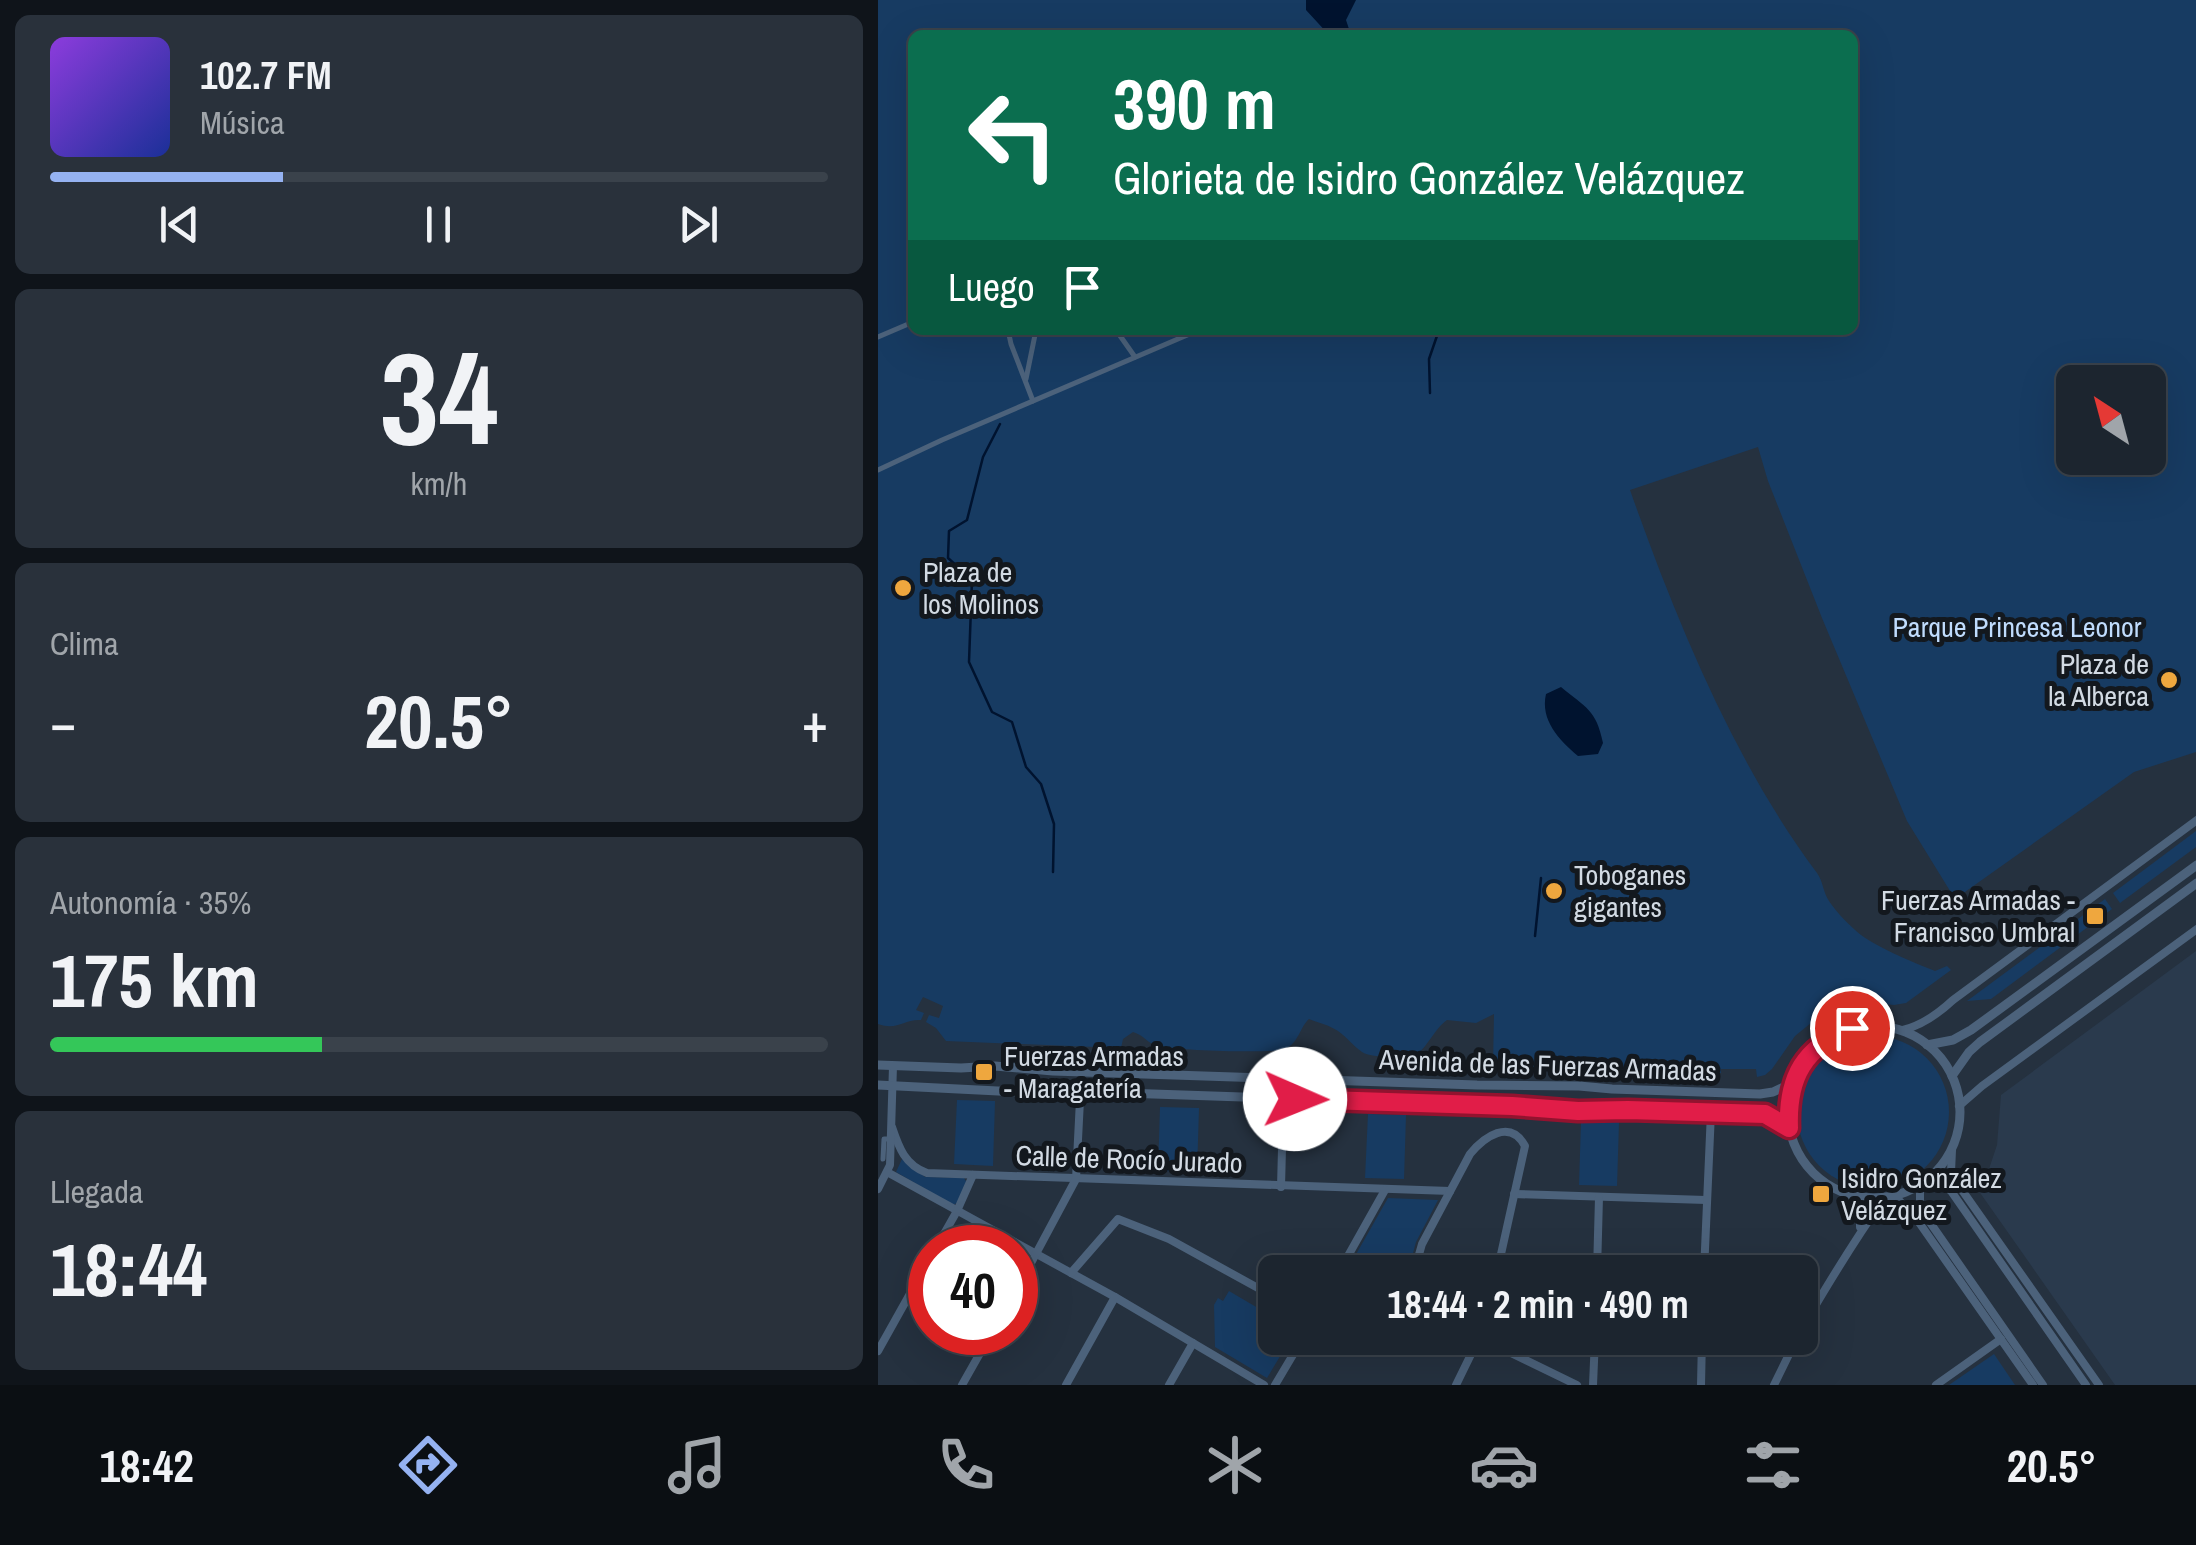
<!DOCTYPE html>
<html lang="es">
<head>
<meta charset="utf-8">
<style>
	:root { --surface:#1c252f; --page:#29313b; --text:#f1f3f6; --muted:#a0a5aa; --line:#3a424b; --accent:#95b2f1 }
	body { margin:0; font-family:"Archivo Narrow",sans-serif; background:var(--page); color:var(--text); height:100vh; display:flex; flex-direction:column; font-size:38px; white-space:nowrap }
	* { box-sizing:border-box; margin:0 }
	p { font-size:32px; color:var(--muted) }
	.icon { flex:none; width:55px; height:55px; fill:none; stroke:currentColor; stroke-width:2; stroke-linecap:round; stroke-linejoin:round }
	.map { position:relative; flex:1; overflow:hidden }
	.side { display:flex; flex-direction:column; gap:15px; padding:15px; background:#0f141a; width:878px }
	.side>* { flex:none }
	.banner { position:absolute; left:30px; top:30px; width:950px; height:305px; border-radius:15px; box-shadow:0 10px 40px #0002,0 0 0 2px var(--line); background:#0b6e4f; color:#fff; overflow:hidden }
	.needle { width:65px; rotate:324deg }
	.tools { position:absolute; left:1178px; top:365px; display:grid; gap:20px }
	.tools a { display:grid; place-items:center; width:110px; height:110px; border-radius:15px; background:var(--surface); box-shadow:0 10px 40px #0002,0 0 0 2px var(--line); font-size:50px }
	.speed { position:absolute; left:30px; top:1225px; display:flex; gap:20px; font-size:50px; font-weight:700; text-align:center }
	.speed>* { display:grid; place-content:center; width:130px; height:130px; border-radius:50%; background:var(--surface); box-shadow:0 10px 40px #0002,0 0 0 2px var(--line); line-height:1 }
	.speed .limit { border:15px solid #d22; background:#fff; color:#111 }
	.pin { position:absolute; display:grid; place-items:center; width:85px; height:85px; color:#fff; margin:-42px; border:5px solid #fff; border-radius:50%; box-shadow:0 2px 10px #0007 }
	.me { position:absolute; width:110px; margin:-55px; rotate:91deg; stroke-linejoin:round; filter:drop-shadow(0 0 8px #0008) }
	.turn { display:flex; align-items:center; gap:35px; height:210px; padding:0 40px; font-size:45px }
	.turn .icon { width:130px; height:130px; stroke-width:2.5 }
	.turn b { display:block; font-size:70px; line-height:85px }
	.then { display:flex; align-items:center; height:95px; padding:0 40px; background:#0003; gap:20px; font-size:38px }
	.big { font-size:75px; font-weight:800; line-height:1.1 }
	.side .card { flex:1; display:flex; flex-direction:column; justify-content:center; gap:15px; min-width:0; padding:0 35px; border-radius:15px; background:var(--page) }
	.side .dial { align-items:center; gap:0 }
	.dial b { font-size:130px; line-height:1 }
	.song { display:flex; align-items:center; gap:30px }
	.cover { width:120px; height:120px; border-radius:15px; background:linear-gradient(135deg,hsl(270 70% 55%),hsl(230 70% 35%)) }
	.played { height:10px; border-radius:5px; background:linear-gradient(90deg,var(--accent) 30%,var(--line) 30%) }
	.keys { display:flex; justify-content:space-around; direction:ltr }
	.heat { display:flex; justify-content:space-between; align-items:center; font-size:55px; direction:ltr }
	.charge { height:15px; border-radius:8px; background:linear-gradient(90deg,#34c759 35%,var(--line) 0) }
	.trip { position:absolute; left:380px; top:1255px; width:560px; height:100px; border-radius:15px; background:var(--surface); box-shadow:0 10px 40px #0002,0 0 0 2px var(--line); font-weight:800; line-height:100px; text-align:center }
	.dock { display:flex; height:160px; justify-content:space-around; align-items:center; background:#0b0f13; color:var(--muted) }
	.dock .icon { width:70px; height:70px }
	.dock .current { color:var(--accent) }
	.dock b { font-size:45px; color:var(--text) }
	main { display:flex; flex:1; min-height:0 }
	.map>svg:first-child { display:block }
	.built { fill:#2a3a4d }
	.green { fill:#173b62; fill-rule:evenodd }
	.water { fill:#00132f }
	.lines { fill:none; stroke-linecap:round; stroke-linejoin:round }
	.stream { stroke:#00132f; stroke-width:2.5 }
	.pedestrian { stroke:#4c627b; stroke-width:5 }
	.minor { stroke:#4c627b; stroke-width:8 }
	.tertiary { stroke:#4c627b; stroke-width:9 }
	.route-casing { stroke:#92132f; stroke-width:25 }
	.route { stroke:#e11d48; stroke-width:18 }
	.poi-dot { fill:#efa73e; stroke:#13181e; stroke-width:4 }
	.labels { text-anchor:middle; stroke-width:10; stroke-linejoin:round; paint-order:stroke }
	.poi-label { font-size:28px; fill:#d2dae3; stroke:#13181e; text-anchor:start }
	.park-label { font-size:28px; fill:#c0dcfd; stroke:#13181e }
	.street-label { font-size:28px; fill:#d2dae3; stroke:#13181e }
</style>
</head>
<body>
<main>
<section class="side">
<div class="card">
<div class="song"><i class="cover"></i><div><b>102.7 FM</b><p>Música</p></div></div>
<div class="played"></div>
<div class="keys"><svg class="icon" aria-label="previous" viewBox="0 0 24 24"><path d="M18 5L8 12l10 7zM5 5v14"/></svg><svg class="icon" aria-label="pause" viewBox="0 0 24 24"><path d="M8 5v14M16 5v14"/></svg><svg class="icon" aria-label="next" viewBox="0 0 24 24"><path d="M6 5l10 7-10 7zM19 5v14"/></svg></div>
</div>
<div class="card dial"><b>34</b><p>km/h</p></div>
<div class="card"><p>Clima</p>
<div class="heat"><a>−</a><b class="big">20.5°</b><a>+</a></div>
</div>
<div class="card"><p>Autonomía · 35%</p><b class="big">175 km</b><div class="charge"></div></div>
<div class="card"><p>Llegada</p><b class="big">18:44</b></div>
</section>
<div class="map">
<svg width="1319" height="1385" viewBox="0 0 1319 1385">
	<rect width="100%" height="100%" fill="#25313f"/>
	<polygon class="built" points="1318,951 1318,1385 1237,1385 1098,1187 1105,1180 1111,1169 1119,1145 1123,1095"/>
	<g class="green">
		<path d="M 0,0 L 1318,0 L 1318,752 L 1256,772 L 1077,899 L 1029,821 L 944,618 L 890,481 L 880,447 L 752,490 C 798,620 856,762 939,873 C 945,881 945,892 951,901 C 957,910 967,921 976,929 C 990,944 1037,963 1057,971 L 1069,966 L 1073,970 L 1028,1003 L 1016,1005 L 984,1002 L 952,1013 L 933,1023 L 917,1036 L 894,1069 L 887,1075 L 879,1077 L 878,1069 L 843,1069 L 843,1073 L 615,1066 L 616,1014 L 598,1023 L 569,1020 C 557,1028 547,1051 538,1054 C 527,1058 493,1058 484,1052 C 475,1046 469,1037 460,1031 C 451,1025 441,1023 431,1019 C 422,1027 420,1044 407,1049 C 394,1054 300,1050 282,1047 C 271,1045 266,1035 255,1032 L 245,1039 L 243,1048 L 68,1041 L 58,1028 L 48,1022 L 51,1015 L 61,1018 L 65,1006 L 45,997 L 38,1010 L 46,1013 L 43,1020 C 25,1019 20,1031 0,1024 ZM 35,35 L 975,35 L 975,330 L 35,330 ZM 1195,382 L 1270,382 L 1270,458 L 1195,458 Z"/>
		<polygon points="1318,831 1318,847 1242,903 1235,893"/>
		<polygon points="1227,899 1234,909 1113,999 1089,1001"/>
		<circle cx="995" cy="1112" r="76"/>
		<polygon points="79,1100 117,1101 115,1166 76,1164"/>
		<polygon points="282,1107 321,1108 319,1172 280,1171"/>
		<polygon points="490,1114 528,1115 526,1179 487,1178"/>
		<polygon points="703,1121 741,1122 739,1186 701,1185"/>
		<polygon points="24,1159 47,1177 86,1178 89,1183 79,1203 75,1205 18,1172"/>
		<polygon points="510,1198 560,1200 538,1242 530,1272 468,1272"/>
		<polygon points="351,1291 397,1318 398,1338 413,1338 389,1378 337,1347 336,1305 340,1298 345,1301"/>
		<polygon points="1116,1354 1137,1385 1071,1385"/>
	</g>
	<g class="water">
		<polygon points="428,0 478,0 468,20 471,29 468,35 451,35 428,10"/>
		<path d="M 683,687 C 708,708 718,709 725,743 L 720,754 L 700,756 C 681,740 662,720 668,694 Z"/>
	</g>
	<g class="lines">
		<g class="stream">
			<polyline points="552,393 551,359 561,330"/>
			<polyline points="122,424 105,457 89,520 71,531 70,558 94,580 91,662 114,712 134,722 148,767 163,784 176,824 175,872"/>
			<polyline points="657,936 663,878"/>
		</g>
		<g class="pedestrian">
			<polyline points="130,330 133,344 155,401"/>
			<polyline points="238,330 257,357"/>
			<polyline points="0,337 35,322"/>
			<polyline points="148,379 158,330"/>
			<polyline points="0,470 64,440 321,330"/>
			<polyline points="5,1159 6,1139 9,1139"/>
		</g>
		<g class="minor">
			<path d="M 1025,1030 C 1045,1025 1060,1014 1075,1000 L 1319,820"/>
			<polyline points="1081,1106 1104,1086 1319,929"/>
			<path d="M 14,1127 C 21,1148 27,1165 49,1173 L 572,1191"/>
			<polyline points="1074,1150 1073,1172 1079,1183 1221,1385"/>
			<polyline points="9,1172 237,1297 386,1385"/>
			<polyline points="1049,1180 1065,1185 1073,1191 1208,1385"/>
			<polyline points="1042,1185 1042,1208 1165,1385"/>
			<polyline points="403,1187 405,1110 409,1099"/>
			<polyline points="0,1189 12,1165 15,1066"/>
			<polyline points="636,1194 828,1200"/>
			<polyline points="969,1194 982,1211 982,1227"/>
			<polyline points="1017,1196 1040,1221 1155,1385"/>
			<polyline points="58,1248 79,1211 95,1175"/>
			<polyline points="461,1272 507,1190"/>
			<path d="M 536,1272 L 544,1244 L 592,1154 C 606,1137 632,1118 647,1146 L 619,1272"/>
			<polyline points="719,1272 721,1197"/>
			<polyline points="826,1272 833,1112"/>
			<polyline points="193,1273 240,1219 291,1239 398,1298"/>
			<polyline points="138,1291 198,1179 202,1100 198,1091"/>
			<path d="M 922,1332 C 949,1285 976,1241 1007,1197"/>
			<polyline points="602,1338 699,1385"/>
			<polyline points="0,1351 52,1258"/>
			<polyline points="84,1385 114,1332"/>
			<polyline points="188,1385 237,1297"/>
			<polyline points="291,1385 315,1343"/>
			<polyline points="397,1385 425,1338"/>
			<polyline points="578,1385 601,1338"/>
			<polyline points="715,1385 717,1338"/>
			<polyline points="823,1385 824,1338"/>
			<polyline points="896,1385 919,1338"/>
			<polyline points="1058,1385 1123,1339"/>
		</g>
		<g class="tertiary">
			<circle cx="996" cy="1112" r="86"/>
			<polyline points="1049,1045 1075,1040 1093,1030 1319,865"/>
			<polyline points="0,1065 83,1068 117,1066 175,1071 599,1085 701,1086 734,1089 882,1094 895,1092 916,1082"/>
			<polyline points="1074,1076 1091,1052 1102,1042 1319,883"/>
			<polyline points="0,1085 141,1092 186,1091 634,1106 700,1111 750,1110 887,1115 911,1128"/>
		</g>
	</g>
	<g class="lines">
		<g class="route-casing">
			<path id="route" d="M 417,1099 L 634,1106 L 700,1111 L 750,1110 L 887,1114 L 911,1128 C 909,1077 926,1047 974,1028"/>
		</g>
		<use href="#route" class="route"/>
	</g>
	<g class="poi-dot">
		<circle cx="25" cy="588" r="10"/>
		<circle cx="1291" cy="680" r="10"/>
		<circle cx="676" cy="891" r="10"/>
		<rect x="1207" y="906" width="20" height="20" rx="5"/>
		<rect x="96" y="1062" width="20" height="20" rx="5"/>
		<rect x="933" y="1184" width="20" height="20" rx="5"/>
	</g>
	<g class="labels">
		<g class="poi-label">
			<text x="45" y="582">Plaza de<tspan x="45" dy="32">los Molinos</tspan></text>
			<text x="1271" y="674" text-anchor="end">Plaza de<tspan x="1271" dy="32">la Alberca</tspan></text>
			<text x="696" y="885">Toboganes<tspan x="696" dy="32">gigantes</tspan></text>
			<text x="1197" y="910" text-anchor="end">Fuerzas Armadas -<tspan x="1197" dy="32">Francisco Umbral</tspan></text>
			<text x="126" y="1066">Fuerzas Armadas<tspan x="126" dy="32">- Maragatería</tspan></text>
			<text x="963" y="1188">Isidro González<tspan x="963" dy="32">Velázquez</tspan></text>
		</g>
		<g class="park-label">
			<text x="1139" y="637">Parque Princesa Leonor</text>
		</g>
		<g class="street-label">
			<text transform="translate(670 1065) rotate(2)" y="10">Avenida de las Fuerzas Armadas</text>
			<text transform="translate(251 1159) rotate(2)" y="10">Calle de Rocío Jurado</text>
		</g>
	</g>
</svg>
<div class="tools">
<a><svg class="needle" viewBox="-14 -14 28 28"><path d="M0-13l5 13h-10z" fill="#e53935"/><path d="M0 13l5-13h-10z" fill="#a0a5aa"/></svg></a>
</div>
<div class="speed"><div class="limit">40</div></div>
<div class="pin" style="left:974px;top:1028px;background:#d93025"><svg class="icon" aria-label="arrive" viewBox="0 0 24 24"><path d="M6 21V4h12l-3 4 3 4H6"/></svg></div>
<svg class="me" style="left:417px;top:1099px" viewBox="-20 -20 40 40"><circle r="19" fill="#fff"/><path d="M0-13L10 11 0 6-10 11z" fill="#e11d48"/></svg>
<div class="trip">18:44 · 2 min · 490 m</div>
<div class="banner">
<div class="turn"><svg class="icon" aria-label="left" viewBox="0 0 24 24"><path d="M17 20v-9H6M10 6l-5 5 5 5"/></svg><div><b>390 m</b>Glorieta de Isidro González Velázquez</div></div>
<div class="then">Luego<svg class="icon" aria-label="arrive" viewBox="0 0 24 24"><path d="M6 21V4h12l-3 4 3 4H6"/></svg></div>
</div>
</div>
</main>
<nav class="dock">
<b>18:42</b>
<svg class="icon current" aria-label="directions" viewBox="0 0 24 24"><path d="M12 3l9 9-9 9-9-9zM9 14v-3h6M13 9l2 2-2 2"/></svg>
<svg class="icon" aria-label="music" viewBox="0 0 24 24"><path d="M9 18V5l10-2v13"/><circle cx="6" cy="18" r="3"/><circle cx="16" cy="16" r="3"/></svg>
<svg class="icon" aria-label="phone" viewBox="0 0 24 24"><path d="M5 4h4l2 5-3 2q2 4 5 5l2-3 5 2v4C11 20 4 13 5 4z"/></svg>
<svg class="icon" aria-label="climate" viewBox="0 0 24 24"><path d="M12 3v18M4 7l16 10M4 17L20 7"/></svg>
<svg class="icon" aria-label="car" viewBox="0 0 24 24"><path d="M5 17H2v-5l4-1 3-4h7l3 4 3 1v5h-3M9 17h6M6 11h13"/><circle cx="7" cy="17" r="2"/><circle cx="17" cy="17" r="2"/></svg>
<svg class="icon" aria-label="filters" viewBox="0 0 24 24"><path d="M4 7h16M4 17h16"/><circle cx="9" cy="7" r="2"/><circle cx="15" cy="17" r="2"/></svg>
<b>20.5°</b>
</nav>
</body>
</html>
